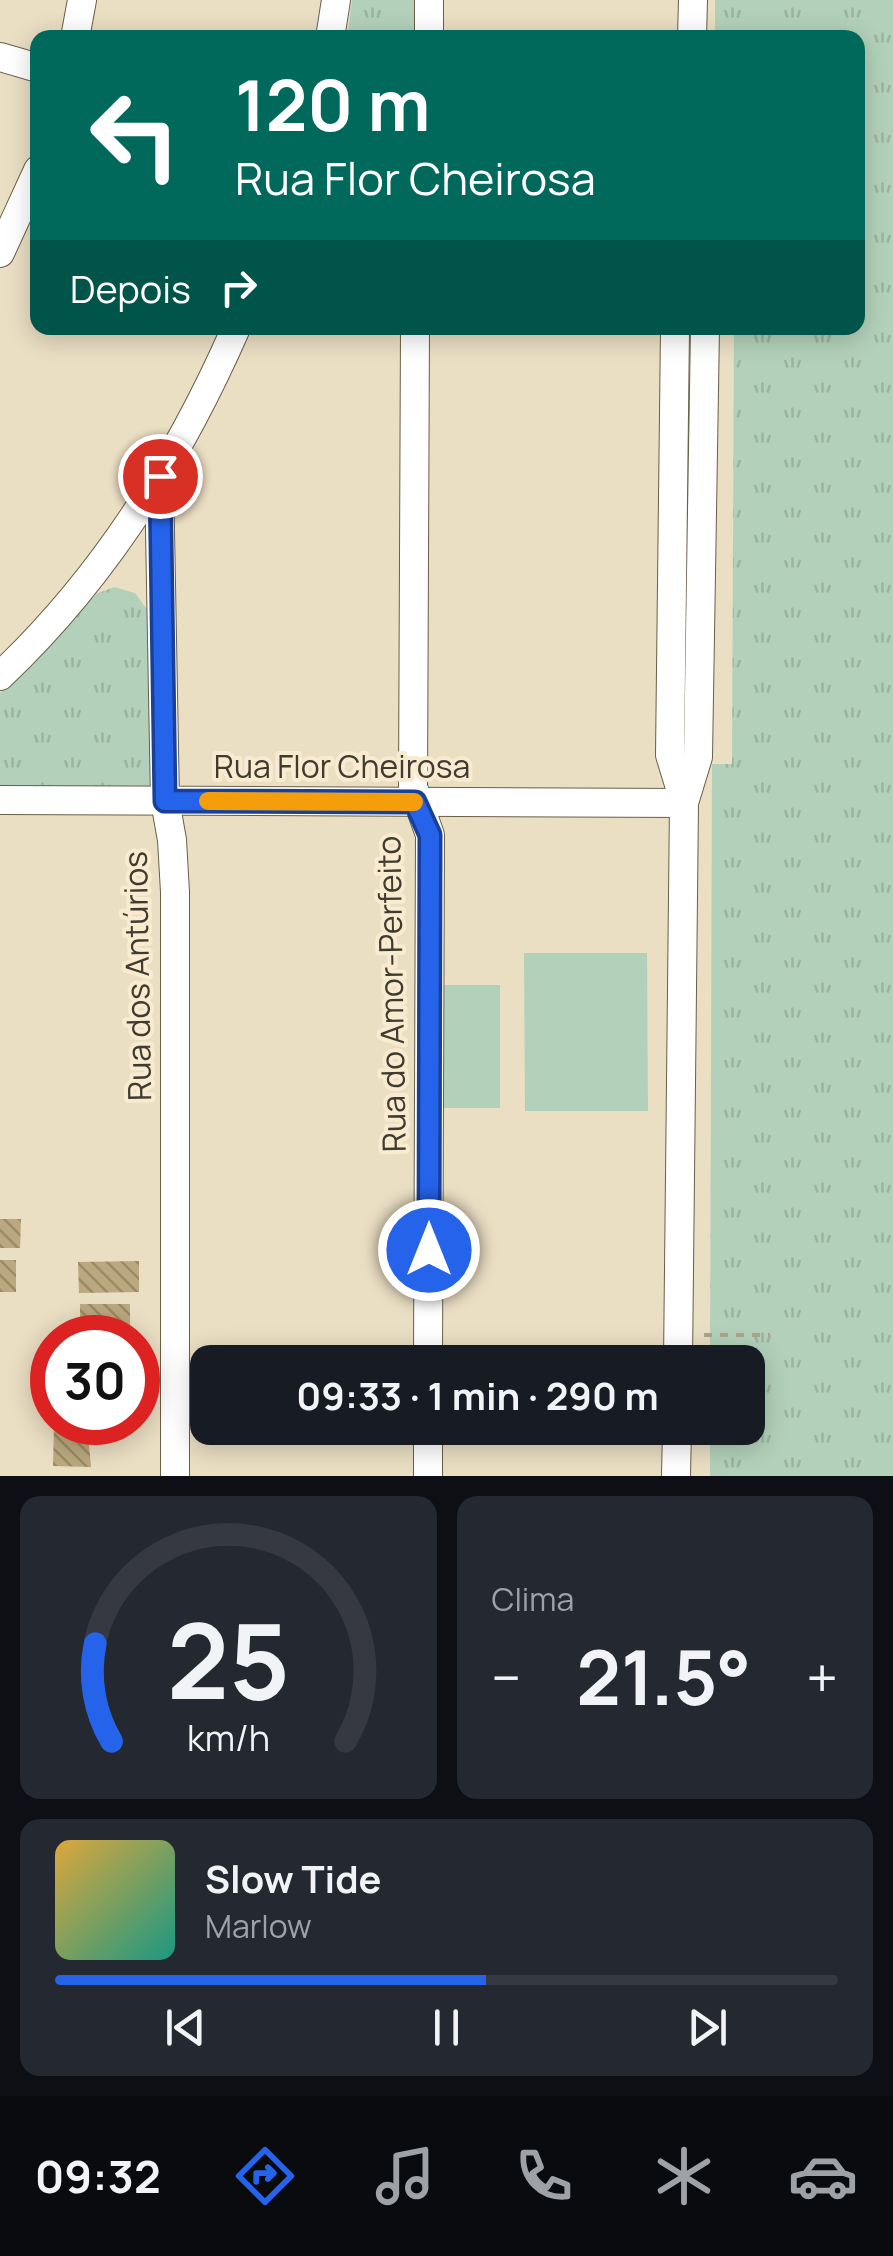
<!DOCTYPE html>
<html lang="pt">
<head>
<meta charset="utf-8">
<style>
	:root { --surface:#171b24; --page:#242831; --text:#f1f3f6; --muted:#9ea1a6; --line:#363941; --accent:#2563eb }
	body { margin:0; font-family:Manrope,sans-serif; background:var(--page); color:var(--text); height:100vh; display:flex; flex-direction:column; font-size:38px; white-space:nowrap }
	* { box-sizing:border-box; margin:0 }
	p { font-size:32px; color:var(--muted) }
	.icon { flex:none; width:55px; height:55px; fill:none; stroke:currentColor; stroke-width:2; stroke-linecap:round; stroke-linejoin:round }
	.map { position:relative; height:1476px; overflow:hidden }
	.panel { display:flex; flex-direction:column; gap:20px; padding:20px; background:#0d0f14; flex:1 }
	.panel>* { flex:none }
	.hud { position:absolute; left:30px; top:30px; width:835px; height:305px; border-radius:20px; box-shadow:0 5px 25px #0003; background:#00695c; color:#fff; overflow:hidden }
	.speed { position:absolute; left:30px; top:1315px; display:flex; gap:20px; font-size:50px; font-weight:700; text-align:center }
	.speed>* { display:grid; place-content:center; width:130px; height:130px; border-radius:50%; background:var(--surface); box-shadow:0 5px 25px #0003; line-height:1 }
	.speed .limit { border:15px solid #d22; background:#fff; color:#111 }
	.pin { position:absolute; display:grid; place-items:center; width:85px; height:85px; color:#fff; margin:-42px; border:5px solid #fff; border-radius:50%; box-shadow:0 2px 10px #0007 }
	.me { position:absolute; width:110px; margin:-55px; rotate:0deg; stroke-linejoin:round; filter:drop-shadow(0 0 8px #0008) }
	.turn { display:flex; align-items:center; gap:35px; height:210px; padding:0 40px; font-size:45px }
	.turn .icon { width:130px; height:130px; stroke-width:2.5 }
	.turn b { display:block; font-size:70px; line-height:85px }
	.then { display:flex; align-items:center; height:95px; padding:0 40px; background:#0003; gap:20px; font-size:38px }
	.big { font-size:75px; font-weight:700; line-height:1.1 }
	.panel .card { flex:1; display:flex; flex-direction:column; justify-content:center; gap:15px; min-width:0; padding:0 35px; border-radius:20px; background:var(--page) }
	.panel .dial { align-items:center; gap:0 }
	.dial svg { height:260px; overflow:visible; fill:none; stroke:var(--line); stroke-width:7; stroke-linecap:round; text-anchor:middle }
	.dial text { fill:var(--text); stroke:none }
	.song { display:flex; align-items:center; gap:30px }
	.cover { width:120px; height:120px; border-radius:15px; background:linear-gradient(135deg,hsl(40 70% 55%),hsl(170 70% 35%)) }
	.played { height:10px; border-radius:5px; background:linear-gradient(90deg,var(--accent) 55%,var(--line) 55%) }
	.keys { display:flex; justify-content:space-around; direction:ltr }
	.heat { display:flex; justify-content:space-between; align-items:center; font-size:55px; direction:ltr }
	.panel .tiles { flex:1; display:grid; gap:20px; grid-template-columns:1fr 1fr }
	.card:last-child { grid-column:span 2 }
	.trip { position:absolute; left:190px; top:1345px; width:575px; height:100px; border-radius:20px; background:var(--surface); box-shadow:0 5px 25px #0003; font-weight:700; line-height:100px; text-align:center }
	.tabs { display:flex; height:160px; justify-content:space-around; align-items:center; background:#090b0e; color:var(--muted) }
	.tabs .icon { width:70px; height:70px }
	.tabs .active { color:var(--accent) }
	.tabs b { font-size:45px; color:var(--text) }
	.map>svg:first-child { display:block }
	.grass { fill:url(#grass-tufts) }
	.pitch { fill:#b3d1ba }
	.building { fill:url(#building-back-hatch) }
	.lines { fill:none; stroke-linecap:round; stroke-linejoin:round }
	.minor-casing { stroke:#6a5f47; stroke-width:30 }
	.path { stroke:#ada48f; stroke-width:4; stroke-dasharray:8 8; stroke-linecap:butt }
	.minor { stroke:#fff; stroke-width:28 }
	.route-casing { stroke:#184099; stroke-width:25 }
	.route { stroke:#2563eb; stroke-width:18 }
	.slow { stroke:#f59e0b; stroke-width:18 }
	.labels { text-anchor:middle; stroke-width:8; stroke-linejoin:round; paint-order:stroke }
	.street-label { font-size:32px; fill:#403b31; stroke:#f8ebd0 }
</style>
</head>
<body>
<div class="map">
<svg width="893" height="1476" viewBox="0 0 893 1476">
	<defs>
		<pattern id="grass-tufts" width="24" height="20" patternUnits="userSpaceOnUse" patternTransform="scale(2.5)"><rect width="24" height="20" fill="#b3d1ba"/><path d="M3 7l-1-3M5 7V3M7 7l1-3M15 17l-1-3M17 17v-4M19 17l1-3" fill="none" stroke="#9bb4a0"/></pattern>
		<pattern id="building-back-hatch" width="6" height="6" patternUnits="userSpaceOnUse" patternTransform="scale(2.5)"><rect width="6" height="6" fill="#bba87e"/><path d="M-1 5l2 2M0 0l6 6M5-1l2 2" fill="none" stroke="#998a68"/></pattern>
	</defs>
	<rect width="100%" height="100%" fill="#eadec3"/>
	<g class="grass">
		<polygon points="352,0 416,0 415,37 347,38"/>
		<polygon points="715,0 893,0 893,1476 710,1476 710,1428 748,1428 748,1362 710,1362 712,764 732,764 734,328 858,328 858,38 715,37"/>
		<polygon points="114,587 135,593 149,612 152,789 0,788 0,693 96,594"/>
	</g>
	<g class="pitch">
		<polygon points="524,953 647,953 648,1111 525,1111"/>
		<rect x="437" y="985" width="63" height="123"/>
	</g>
	<g class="building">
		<polygon points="0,1219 21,1219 20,1248 0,1248"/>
		<rect x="0" y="1260" width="16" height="32"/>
		<polygon points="139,1261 139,1292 79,1293 78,1262"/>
		<rect x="80" y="1304" width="50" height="29"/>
		<polygon points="54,1424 87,1424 91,1467 53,1466"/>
	</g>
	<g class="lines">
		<g class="minor-casing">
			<g id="minor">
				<polyline points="75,38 82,0"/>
				<polyline points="330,38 336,0"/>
				<polyline points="429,38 429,0"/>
				<polyline points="692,38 693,0"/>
				<polyline points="0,57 38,68"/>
				<polyline points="0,253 38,170"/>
				<polyline points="415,328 413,787 430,835 428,1362"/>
				<polyline points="675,328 670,755 684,801"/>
				<polyline points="159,476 165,801 172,840 175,892 175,1476"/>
				<path d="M 0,676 C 103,579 180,456 236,328"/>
				<polyline points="0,800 684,803"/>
				<polyline points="678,1362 684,803 698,757 705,328"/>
				<polyline points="428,1476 428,1428"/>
				<polyline points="676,1476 677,1428"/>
			</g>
		</g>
		<polyline class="path" points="704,1335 770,1335"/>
		<use href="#minor" class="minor"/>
	</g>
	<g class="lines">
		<g class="route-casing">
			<polyline id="route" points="160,476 165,801 415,802 430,835 429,1250"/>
		</g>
		<use href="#route" class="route"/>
		<polyline class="slow" points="208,801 414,802"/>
	</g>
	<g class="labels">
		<g class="street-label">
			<text x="342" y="778">Rua Flor Cheirosa</text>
			<text transform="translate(138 976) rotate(-91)" y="11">Rua dos Antúrios</text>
			<text transform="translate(392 994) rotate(-91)" y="11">Rua do Amor-Perfeito</text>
		</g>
	</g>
</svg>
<div class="speed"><div class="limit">30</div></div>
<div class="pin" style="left:160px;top:476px;background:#d93025"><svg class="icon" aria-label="arrive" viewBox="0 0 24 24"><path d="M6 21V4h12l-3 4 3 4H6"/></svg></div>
<svg class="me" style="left:429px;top:1250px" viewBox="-20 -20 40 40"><circle r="17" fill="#2563eb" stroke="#fff" stroke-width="3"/><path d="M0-11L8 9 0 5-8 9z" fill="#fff"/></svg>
<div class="trip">09:33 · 1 min · 290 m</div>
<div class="hud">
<div class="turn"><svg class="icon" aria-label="left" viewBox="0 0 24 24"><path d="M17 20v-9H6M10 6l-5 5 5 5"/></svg><div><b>120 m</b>Rua Flor Cheirosa</div></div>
<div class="then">Depois<svg class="icon" aria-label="right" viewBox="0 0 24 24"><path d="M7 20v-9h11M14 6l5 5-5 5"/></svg></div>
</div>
</div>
<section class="panel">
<div class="tiles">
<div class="card dial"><svg viewBox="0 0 100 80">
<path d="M14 69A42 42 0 1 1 86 69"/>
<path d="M14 69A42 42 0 0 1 9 39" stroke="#2563eb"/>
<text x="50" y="56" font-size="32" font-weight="700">25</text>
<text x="50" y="72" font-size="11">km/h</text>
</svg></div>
<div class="card"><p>Clima</p>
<div class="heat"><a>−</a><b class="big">21.5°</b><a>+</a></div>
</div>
<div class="card">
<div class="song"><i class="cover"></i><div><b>Slow Tide</b><p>Marlow</p></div></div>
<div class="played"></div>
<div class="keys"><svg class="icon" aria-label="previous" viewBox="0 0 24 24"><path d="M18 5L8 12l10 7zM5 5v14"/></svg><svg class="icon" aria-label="pause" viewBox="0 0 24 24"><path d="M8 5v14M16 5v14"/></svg><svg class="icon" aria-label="next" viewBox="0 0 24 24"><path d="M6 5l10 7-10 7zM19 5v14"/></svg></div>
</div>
</div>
</section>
<nav class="tabs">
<b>09:32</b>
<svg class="icon active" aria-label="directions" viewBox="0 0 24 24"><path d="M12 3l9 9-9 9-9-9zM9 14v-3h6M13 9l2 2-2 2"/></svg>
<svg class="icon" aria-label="music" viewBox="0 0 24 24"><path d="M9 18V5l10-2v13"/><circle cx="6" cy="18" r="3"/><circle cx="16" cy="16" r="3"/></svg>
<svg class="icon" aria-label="phone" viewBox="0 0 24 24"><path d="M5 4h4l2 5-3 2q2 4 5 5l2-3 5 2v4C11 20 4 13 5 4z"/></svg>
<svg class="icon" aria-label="climate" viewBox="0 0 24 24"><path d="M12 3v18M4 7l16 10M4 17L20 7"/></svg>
<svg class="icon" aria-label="car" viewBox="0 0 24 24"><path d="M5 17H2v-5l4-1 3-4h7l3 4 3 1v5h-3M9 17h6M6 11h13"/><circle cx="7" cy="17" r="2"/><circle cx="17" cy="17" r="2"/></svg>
</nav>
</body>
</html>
